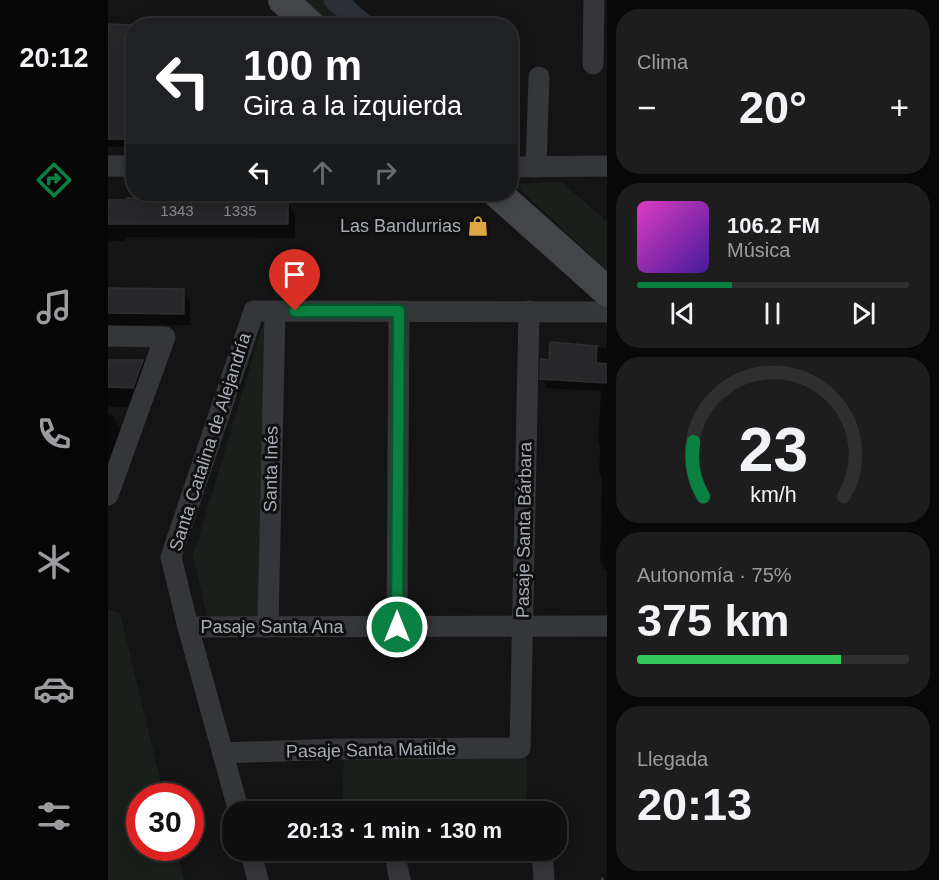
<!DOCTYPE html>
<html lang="es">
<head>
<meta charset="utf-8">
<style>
	:root { --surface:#0f0f10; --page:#1d1d1e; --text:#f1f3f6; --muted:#9b9c9f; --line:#2f2f30; --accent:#0b8043 }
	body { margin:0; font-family:Arial,sans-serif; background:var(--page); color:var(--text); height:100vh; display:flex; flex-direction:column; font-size:22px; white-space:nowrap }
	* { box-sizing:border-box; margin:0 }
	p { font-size:20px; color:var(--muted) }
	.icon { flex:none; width:33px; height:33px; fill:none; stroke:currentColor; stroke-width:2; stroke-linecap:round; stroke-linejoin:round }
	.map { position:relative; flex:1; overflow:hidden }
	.details { display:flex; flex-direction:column; gap:9px; padding:9px; background:#080809; width:332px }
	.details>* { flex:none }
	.top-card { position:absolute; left:18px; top:18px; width:392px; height:183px; border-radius:24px; box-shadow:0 3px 15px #0003,0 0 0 2px var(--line); background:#202124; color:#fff; overflow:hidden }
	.speed { position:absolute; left:18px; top:783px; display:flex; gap:12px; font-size:30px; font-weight:700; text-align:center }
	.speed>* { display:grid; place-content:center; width:78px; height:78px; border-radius:50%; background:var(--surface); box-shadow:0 3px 15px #0003,0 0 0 2px var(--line); line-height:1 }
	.speed .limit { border:9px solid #d22; background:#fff; color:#111 }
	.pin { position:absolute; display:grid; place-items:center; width:51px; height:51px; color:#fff; margin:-62px -26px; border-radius:50% 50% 50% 0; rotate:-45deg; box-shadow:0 0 6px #0007 }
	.pin .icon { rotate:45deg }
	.me { position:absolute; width:66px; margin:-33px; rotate:0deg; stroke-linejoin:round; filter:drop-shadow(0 0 4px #0008) }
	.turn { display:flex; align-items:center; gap:21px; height:126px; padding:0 18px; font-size:27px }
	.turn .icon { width:78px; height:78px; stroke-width:2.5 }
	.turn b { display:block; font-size:42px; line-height:51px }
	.lanes { display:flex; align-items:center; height:57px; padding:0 18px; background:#0003; justify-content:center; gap:30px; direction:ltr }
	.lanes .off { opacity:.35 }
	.big { font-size:45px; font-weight:600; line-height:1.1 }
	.details .tile { flex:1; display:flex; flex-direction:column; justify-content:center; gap:9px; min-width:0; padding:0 21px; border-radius:24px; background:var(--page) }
	.details .dial { align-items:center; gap:0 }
	.dial svg { height:156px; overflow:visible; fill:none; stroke:var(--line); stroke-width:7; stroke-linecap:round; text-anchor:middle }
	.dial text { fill:var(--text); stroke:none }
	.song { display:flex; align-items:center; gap:18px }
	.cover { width:72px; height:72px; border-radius:9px; background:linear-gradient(135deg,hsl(310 70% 55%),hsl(260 70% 35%)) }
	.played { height:6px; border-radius:3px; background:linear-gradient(90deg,var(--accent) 35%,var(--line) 35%) }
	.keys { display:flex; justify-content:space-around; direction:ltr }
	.heat { display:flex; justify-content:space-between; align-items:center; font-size:33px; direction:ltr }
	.charge { height:9px; border-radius:4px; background:linear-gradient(90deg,#34c759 75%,var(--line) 0) }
	.trip { position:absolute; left:114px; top:801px; width:345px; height:60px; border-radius:24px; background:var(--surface); box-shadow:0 3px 15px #0003,0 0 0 2px var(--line); font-weight:600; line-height:60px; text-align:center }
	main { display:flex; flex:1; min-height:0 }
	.dock { display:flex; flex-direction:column; width:108px; justify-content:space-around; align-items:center; background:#060606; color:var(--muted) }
	.dock .icon { width:42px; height:42px }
	.dock .current { color:var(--accent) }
	.dock b { font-size:27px; color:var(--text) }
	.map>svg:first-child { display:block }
	.green { fill:#1a1f1b }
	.shadow { fill:#0007 }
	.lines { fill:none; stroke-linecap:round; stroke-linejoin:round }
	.canal { stroke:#2b3238; stroke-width:22 }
	.building { fill:#272729; stroke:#2e2e31; stroke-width:1.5 }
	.path { stroke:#3b3d41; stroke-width:4; stroke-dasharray:3 4.5; stroke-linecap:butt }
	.street { stroke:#35363a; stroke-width:21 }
	.secondary { stroke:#434549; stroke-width:30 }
	.route-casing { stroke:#07532c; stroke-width:15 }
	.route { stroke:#0b8043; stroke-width:10 }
	.labels { text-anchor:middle; stroke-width:6; stroke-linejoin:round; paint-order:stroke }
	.number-label { font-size:15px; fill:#868990 }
	.poi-label { font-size:18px; fill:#a7abb4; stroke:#0f0f10; text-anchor:end }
	.street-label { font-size:18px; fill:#a7abb4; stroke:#0f0f10 }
</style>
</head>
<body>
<main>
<nav class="dock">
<b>20:12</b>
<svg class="icon current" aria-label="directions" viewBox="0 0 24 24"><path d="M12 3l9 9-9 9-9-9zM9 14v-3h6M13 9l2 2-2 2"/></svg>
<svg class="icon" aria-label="music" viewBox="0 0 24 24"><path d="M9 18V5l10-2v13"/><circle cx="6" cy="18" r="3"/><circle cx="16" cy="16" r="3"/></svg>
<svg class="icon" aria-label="phone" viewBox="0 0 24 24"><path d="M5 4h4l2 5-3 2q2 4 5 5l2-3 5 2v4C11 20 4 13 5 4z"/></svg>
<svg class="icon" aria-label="climate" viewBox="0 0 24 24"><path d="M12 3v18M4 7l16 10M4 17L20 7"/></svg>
<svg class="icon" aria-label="car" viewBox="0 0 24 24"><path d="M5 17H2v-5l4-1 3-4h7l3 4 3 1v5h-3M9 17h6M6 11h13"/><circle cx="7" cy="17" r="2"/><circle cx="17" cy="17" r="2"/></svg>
<svg class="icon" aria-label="filters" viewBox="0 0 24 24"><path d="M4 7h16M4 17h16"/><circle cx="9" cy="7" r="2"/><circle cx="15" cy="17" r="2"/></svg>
</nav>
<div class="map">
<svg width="500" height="880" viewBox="0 0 500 880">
	<rect width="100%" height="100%" fill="#141415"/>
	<g class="green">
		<polygon points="188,0 242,0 272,25 216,25"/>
		<polygon points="453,182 499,221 499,270 406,184"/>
		<polygon points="156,321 153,619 100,621 85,556"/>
		<polygon points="0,609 12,613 56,796 32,796 32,848 68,848 76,880 0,880"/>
		<polygon points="236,753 418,753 419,811 234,812"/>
	</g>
	<g class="shadow">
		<polygon points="154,24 155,26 50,26"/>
		<rect x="0" y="26" width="26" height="121"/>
		<polygon points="0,200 179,201 187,215 187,238 17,237 17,241 0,241"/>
		<polygon points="0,290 75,290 82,302 82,325 0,325"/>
		<polygon points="444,344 500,348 500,570 497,570 492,561 494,479 491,473 492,447 490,444 493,391 439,388 434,379 442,362"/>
		<polygon points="0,361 34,361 46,381 36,407 0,407"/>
		<polygon points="0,414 5,416 16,436 0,488"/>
	</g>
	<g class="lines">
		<polyline class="canal" points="227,0 257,26"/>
	</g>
	<g class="building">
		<polygon points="0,24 26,25 26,139 0,139"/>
		<polygon points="19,198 180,199 180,224 0,224 0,200 19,200"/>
		<polygon points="0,288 76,289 76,314 0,313"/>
		<polygon points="442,342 489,346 488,363 500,364 500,383 432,379 433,359 441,360"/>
		<polygon points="0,360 35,360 25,388 0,387"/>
	</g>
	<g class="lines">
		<polyline class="path" points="493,880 500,878"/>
		<g class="street">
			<polyline points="485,64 486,0"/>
			<polyline points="0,166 26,166"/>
			<polyline points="402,167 500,166"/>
			<polyline points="428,167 431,77"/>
			<polyline points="0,336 57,337 0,495"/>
			<polyline points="80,627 500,626"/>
			<polyline points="160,627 167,311"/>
			<polyline points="289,627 291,311"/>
			<polyline points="115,753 231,749 412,748 421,311"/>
			<polyline points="131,812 80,627 63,557 146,311 500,312"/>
			<polyline points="142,850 150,880"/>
			<polyline points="434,850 436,880"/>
			<polyline points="289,866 292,880"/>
		</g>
		<g class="secondary">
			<polyline points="175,0 203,26"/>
			<polyline points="390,194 500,292"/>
		</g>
	</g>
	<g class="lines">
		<g class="route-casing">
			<polyline id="route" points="187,311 291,311 289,627"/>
		</g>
		<use href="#route" class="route"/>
	</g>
	<defs>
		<g id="shop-bare" transform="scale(1.62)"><path d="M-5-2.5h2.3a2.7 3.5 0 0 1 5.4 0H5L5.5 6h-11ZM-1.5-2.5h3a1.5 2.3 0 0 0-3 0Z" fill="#dfa742" stroke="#0f0f10" stroke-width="2.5" paint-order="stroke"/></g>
	</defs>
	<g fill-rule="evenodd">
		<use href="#shop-bare" x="370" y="226"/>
	</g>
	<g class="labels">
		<g class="number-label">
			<text x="69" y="216">1343</text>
			<text x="132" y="216">1335</text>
		</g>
		<g class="poi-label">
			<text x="353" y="232">Las Bandurrias</text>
		</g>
		<g class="street-label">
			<text transform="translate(102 442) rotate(-72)" y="6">Santa Catalina de Alejandría</text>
			<text transform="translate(163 469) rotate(-89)" y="6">Santa Inés</text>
			<text transform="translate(416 530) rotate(-89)" y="6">Pasaje Santa Bárbara</text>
			<text x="164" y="633">Pasaje Santa Ana</text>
			<text transform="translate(263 750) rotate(-1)" y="6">Pasaje Santa Matilde</text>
		</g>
	</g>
</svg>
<div class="speed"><div class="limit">30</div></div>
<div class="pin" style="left:187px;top:311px;background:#d93025"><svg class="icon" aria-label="arrive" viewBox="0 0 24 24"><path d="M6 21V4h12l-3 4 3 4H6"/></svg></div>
<svg class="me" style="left:289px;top:627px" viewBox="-20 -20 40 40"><circle r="17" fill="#0b8043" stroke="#fff" stroke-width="3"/><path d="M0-11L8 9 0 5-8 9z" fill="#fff"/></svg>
<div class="trip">20:13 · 1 min · 130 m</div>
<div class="top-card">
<div class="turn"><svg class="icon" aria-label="left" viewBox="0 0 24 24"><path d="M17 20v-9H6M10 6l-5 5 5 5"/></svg><div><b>100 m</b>Gira a la izquierda</div></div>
<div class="lanes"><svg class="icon" aria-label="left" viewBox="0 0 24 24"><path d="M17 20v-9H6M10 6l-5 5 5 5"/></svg><svg class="icon off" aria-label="ahead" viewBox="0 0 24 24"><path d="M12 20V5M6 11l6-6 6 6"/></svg><svg class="icon off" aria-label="right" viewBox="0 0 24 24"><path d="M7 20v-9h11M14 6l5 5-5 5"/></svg></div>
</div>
</div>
<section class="details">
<div class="tile"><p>Clima</p>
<div class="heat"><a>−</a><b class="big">20°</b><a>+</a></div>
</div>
<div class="tile">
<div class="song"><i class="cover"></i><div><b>106.2 FM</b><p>Música</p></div></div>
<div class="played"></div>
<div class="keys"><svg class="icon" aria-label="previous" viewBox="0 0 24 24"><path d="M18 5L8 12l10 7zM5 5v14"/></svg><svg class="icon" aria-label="pause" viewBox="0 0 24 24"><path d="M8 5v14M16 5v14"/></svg><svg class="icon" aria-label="next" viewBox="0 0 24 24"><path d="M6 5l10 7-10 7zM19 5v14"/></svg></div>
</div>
<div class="tile dial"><svg viewBox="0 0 100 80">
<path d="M14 69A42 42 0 1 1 86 69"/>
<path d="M14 69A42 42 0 0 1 9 41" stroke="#0b8043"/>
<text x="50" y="56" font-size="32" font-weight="700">23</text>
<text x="50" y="72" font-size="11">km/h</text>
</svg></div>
<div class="tile"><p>Autonomía · 75%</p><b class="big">375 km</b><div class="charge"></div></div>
<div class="tile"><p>Llegada</p><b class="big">20:13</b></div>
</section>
</main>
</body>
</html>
